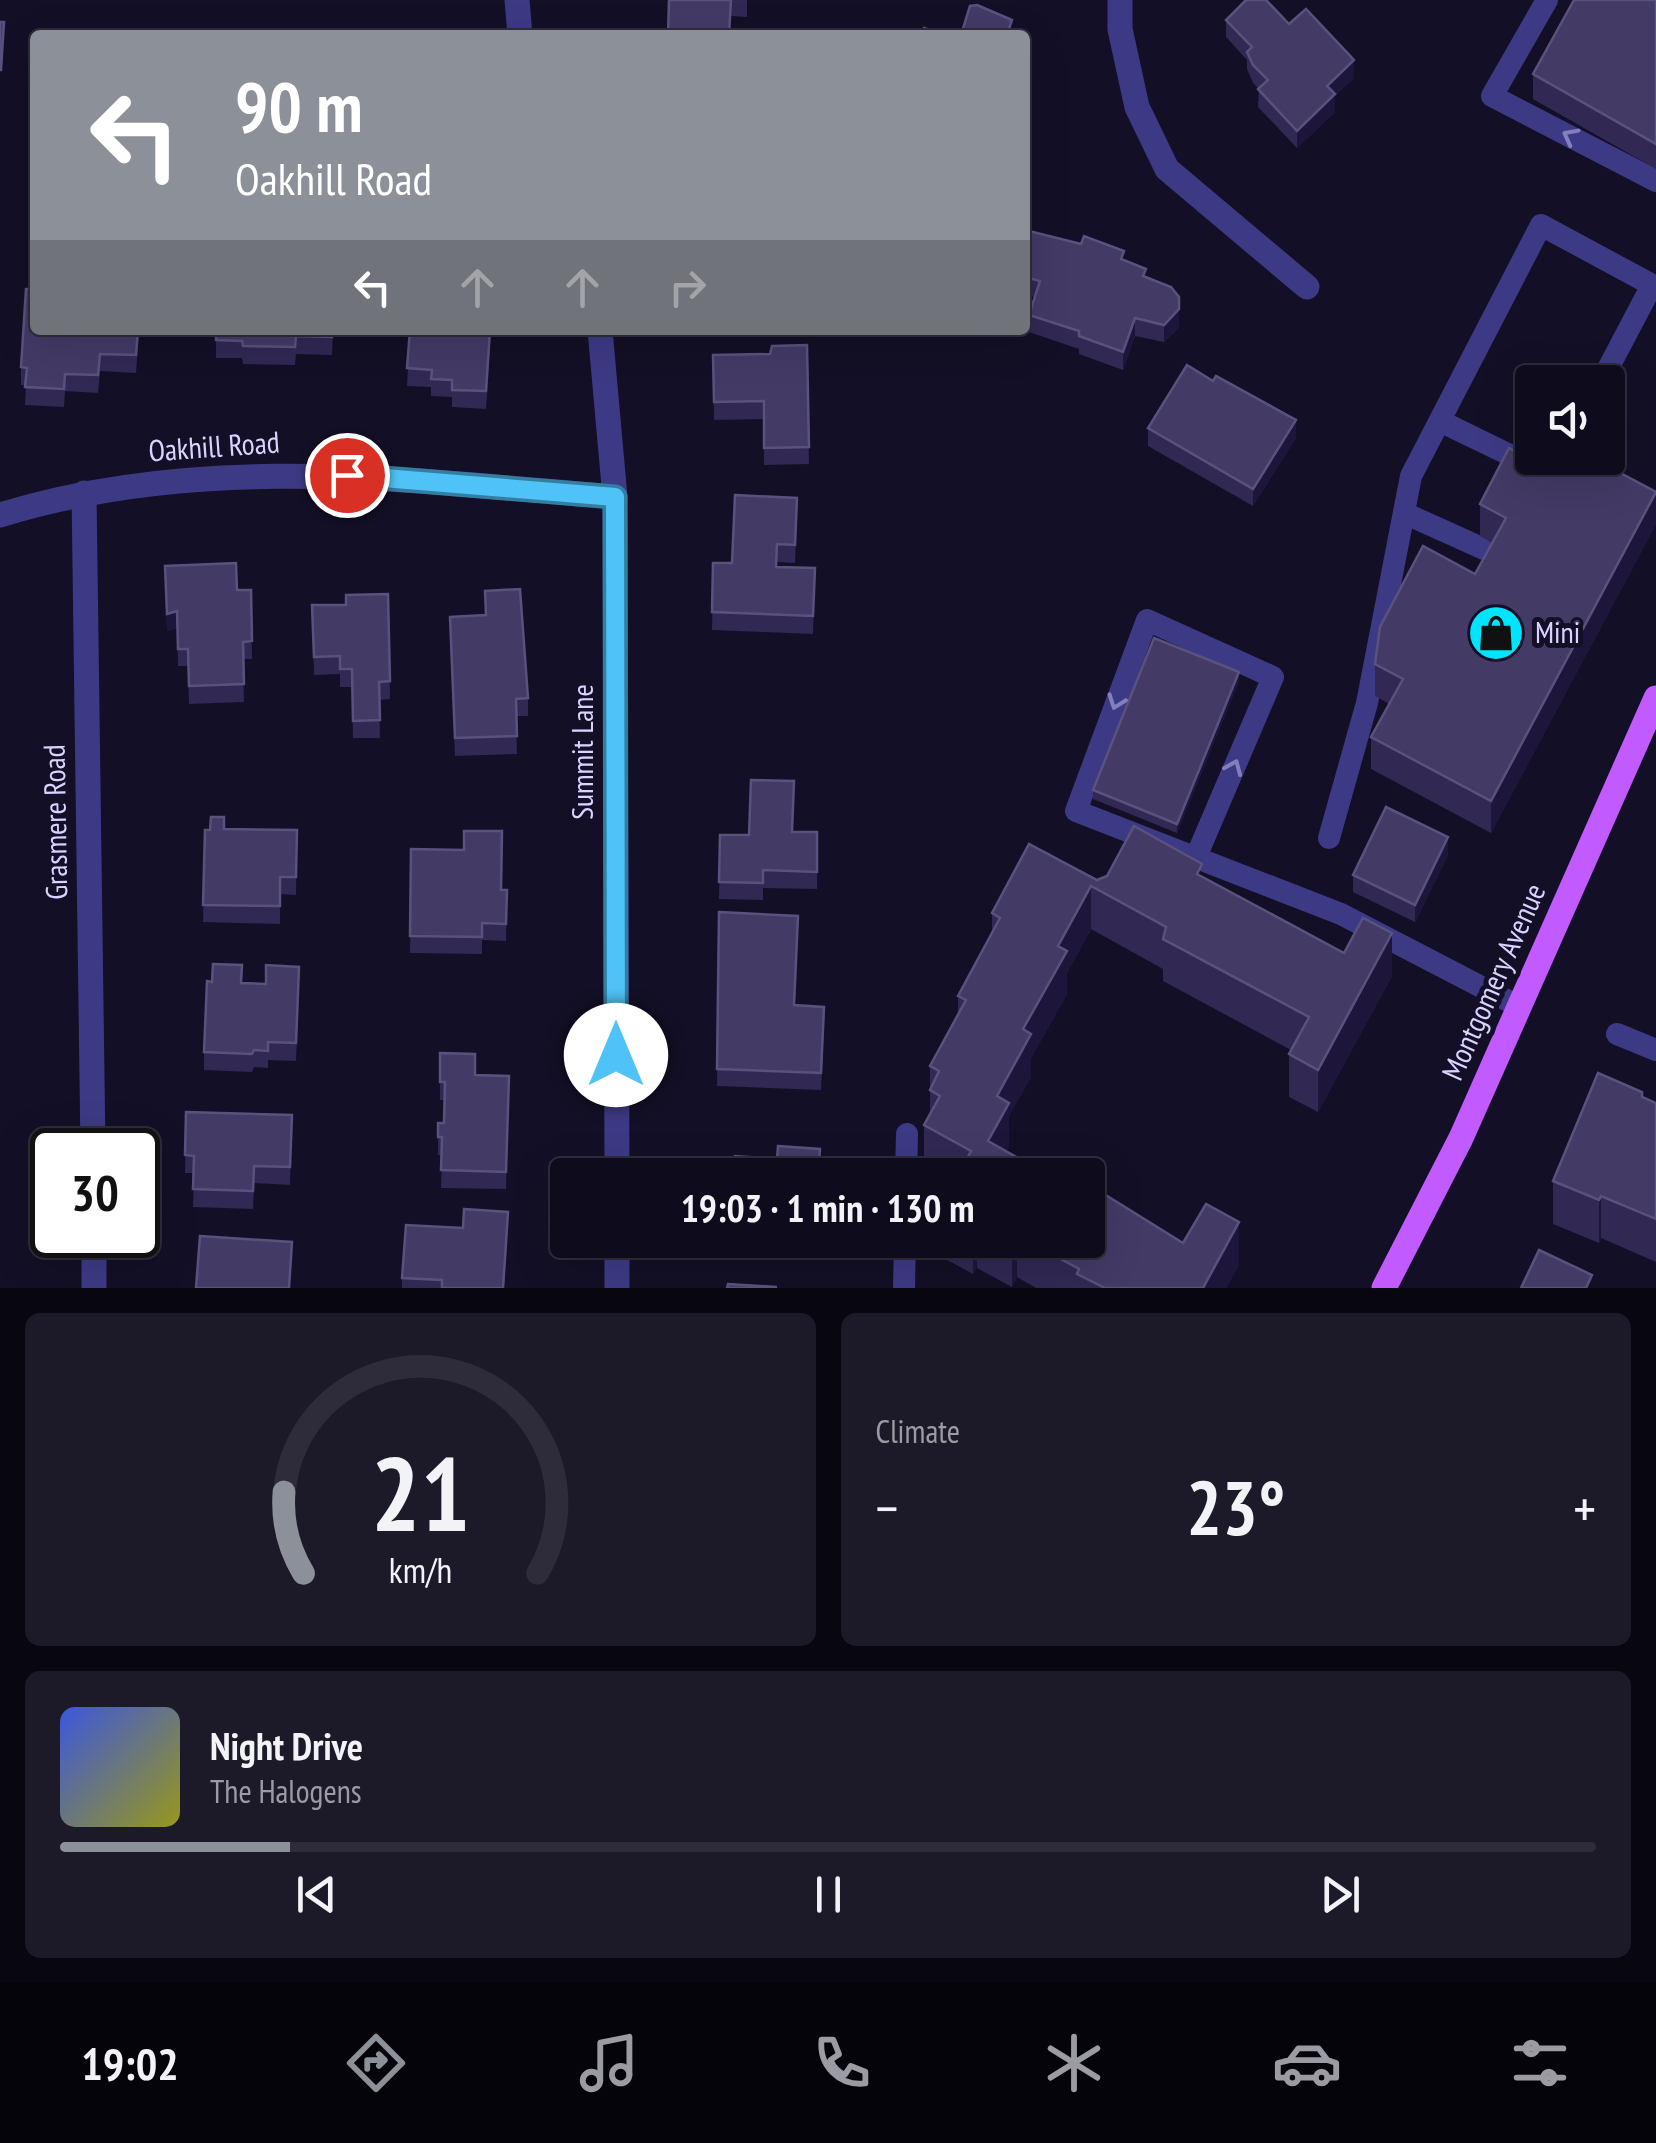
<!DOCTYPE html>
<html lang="en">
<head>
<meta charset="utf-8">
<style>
	:root { --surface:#0e0b1c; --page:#1c1929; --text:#f1f3f6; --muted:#9b9ba3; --line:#2e2b3b; --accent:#8c9099 }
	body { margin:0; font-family:"PT Sans Narrow",sans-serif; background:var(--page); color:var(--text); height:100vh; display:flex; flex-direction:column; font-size:38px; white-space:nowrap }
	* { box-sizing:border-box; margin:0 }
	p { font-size:32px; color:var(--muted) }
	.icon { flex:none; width:55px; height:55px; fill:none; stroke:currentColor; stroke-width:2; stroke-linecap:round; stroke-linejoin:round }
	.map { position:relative; height:1288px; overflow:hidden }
	.side { display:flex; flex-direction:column; gap:25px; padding:25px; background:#08060f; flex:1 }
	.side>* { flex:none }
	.guide { position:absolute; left:30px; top:30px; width:1000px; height:305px; border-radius:10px; box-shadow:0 10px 40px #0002,0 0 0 2px var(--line); background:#8c9099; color:#fff; overflow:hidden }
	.tools { position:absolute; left:1515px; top:365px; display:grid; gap:20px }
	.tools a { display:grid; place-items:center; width:110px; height:110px; border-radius:10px; background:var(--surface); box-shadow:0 10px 40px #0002,0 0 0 2px var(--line); font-size:50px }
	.speed { position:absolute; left:30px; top:1128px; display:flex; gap:20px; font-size:50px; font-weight:700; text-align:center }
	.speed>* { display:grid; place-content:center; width:130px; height:130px; border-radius:50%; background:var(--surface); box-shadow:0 10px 40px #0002,0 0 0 2px var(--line); line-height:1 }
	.speed .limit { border:5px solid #111; border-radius:15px; background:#fff; color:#111 }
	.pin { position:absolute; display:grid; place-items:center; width:85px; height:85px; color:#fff; margin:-42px; border:5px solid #fff; border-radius:50%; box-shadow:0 2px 10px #0007 }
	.me { position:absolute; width:110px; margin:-55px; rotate:0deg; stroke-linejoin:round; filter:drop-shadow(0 0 8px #0008) }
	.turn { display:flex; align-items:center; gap:35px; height:210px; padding:0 40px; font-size:45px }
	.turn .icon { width:130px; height:130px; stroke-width:2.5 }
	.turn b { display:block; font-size:70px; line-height:85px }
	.lanes { display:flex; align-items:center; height:95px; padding:0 40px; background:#0003; justify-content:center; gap:50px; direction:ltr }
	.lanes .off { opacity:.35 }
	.big { font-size:75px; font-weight:800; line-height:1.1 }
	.side .card { flex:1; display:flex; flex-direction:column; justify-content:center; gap:15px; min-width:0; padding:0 35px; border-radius:15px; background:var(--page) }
	.side .dial { align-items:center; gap:0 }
	.dial svg { height:260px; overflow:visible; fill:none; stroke:var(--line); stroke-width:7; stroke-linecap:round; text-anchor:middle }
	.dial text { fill:var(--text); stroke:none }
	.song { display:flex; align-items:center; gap:30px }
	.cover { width:120px; height:120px; border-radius:15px; background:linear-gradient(135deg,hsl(230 70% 55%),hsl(60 70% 35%)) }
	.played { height:10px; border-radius:5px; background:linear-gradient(90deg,var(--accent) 15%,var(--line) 15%) }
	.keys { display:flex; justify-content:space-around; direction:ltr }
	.heat { display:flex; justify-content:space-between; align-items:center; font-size:55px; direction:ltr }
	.side .tiles { flex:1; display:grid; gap:25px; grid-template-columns:1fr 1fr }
	.card:last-child { grid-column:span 2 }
	.trip { position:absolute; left:550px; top:1158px; width:555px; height:100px; border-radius:10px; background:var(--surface); box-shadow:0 10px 40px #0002,0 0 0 2px var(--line); font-weight:800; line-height:100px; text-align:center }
	.tabs { display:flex; height:160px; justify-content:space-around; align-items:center; background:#06040b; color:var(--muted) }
	.tabs .icon { width:70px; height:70px }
	.tabs .selected { color:var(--accent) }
	.tabs b { font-size:45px; color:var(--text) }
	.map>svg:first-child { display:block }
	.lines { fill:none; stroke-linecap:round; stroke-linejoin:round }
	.service { stroke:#3d3a85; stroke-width:22 }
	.minor { stroke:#3d3a85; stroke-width:25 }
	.primary { stroke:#c25bff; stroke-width:25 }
	.wall { fill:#312854 }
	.shaded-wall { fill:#1d163a }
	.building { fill:#433a66; stroke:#5a527e; stroke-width:2.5 }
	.oneway { stroke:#837fbc }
	.route-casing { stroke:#337fa1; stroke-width:25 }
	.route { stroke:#4fc3f7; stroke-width:18 }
	.labels { text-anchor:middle; stroke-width:10; stroke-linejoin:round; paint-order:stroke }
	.street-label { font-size:30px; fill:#d9d4ff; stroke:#130f26 }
	.poi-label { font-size:30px; fill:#d9d4ff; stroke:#130f26; text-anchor:start }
</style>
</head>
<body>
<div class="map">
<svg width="1656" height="1288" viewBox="0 0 1656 1288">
	<rect width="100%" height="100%" fill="#130f26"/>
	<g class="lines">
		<g class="service">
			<polyline points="1547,0 1492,96 1656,181"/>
			<polyline points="1601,382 1652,285"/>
			<polyline points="1442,422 1553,476 1563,458"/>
			<polyline points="1404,513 1484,549"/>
			<polyline points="1329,838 1367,703 1411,476 1541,225 1656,287"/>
			<polyline points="1196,857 1273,677 1147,620 1076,811 1341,914 1518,1006"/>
			<polyline points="1617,1034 1656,1050"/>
			<polyline points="906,1175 907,1134"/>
			<polyline points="904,1288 905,1240"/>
		</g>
		<g class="minor">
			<polyline points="517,0 520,35"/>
			<polyline points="1120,0 1120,29 1137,107 1167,169 1307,287"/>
			<polyline points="600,330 615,497 617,1175"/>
			<polyline points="84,493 93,1150"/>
			<path d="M 0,515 C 201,453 410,480 615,497"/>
			<polyline points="94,1235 94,1288"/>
			<polyline points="617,1240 617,1288"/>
		</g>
		<polyline class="primary" points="1384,1288 1461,1138 1656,698"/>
	</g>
	<g class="wall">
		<polygon points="669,0 747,0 747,17 731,16 730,35 668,35"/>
		<polygon points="1656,0 1656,169 1533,99 1533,74"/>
		<polygon points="1226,20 1289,24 1354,78 1335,96 1335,112 1297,148 1258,107 1259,89 1253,83 1247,69 1247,60 1226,37"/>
		<polygon points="1025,230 1124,260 1146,278 1179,327 1164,342 1135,336 1123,370 1079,354 1079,349 1029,332 1029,315 1034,297 1025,294"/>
		<polygon points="35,330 139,330 136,373 100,371 98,393 65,391 64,407 25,405 26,385 21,385 21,367"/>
		<polygon points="216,330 333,330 332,355 296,354 295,365 243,364 242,358 216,358"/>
		<polygon points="410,330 491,330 486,409 452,407 452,397 431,396 431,387 407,386"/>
		<polygon points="807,345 809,464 764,465 764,419 714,420 713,355 770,354"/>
		<polygon points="1148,428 1296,438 1253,506 1148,446"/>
		<polygon points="1552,471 1656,492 1656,524 1491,833 1371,769 1371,737 1389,704 1375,696 1375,664 1475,574 1492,543 1480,536 1480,504"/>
		<polygon points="797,515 795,563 777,562 777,567 815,568 813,634 712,630 713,563 732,563"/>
		<polygon points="165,566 237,590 251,590 252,659 243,659 244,702 189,704 188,666 178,666 177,628 167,631"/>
		<polygon points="388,594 390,699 379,700 380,738 353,738 352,687 340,687 340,674 314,675 312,605 346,605"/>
		<polygon points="450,635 528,698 528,716 516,716 517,754 455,756"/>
		<polygon points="1239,681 1177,833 1093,799 1093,790"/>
		<polygon points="224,829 297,830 296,895 280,894 280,924 203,922 205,830"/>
		<polygon points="793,832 817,832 817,889 763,888 763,900 719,899 720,835 749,835"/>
		<polygon points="411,849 464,850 501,890 507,890 506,941 482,940 482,954 410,953"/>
		<polygon points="1448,855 1415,922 1353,892 1353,875"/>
		<polygon points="1202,877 1344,953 1392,976 1318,1112 1289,1097 1289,1054 1291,1050 1163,981 1163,969 1091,929 1067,973 1067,994 1031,1058 1031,1077 1009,1116 1009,1146 1006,1151 1045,1173 1072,1175 937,1175 924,1168 924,1125 930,1115 930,1066 958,1014 958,996 992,933 992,913 1097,880"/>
		<polygon points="719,912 795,1005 824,1024 821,1090 717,1086"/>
		<polygon points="242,983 299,984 296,1061 268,1060 268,1068 254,1067 252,1072 204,1070 204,1052"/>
		<polygon points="440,1053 475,1075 509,1076 506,1189 441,1188 442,1155 438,1155 438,1123 444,1123 445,1100 440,1100"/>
		<polygon points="1642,1097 1656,1103 1656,1262 1601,1238 1599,1243 1553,1224 1553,1181"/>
		<polygon points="186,1112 292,1115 290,1185 254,1183 253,1209 193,1207 194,1173 185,1173"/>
		<polygon points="508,1229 504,1288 402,1288 402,1278"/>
		<polygon points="730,1240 816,1240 815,1244 782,1242 781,1255 730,1252"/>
		<polygon points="938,1240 1088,1240 1183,1243 1239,1265 1226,1288 1036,1288 1017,1277 1012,1287 977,1268 973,1274 938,1255"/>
	</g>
	<g class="shaded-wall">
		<polygon points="1354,60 1354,78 1335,96 1335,112 1297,148 1297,131 1327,86"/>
		<polygon points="1179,297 1179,327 1164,342 1164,325"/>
		<polygon points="1135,318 1135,336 1123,370 1123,352"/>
		<polygon points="1296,420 1296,438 1253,506 1253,489"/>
		<polygon points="1656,492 1656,524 1491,833 1491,801"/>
		<polygon points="177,611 177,628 167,631 167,614"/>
		<polygon points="1239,672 1239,681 1177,833 1177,824"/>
		<polygon points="1448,837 1448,855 1415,922 1415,905"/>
		<polygon points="1091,886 1091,929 1067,973 1067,994 1031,1058 1031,1077 1009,1116 1009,1146 993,1175 988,1141 997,1096 1058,946"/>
		<polygon points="1392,933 1392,976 1318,1112 1318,1070"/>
		<polygon points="1601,1196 1601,1238 1599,1243 1599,1200"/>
		<polygon points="1239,1222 1239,1265 1226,1288 1203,1288"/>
		<polygon points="973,1240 977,1240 977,1268 973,1274"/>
		<polygon points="1014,1240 1017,1240 1017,1277 1012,1287 1012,1244"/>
	</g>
	<g class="building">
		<polygon points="669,0 731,0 729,35 668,35"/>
		<polygon points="1246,0 1266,0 1289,24 1306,9 1354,60 1327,86 1335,94 1297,131 1258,89 1268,80 1253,65 1247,52 1252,47 1226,20"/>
		<polygon points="1574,0 1656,0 1656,144 1533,74"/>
		<polygon points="977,5 1012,20 1007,35 961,35 970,6"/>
		<polygon points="0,22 4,22 1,70 0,70"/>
		<polygon points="924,28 944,35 922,35"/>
		<polygon points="1025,230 1081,244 1084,236 1124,251 1121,259 1146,269 1143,276 1171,287 1179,297 1179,309 1164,325 1135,318 1123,352 1079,336 1079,331 1029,315 1040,281 1025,277"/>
		<polygon points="26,289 35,289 35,330 138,330 136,355 100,354 98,375 65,374 64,389 25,387 27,368 21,367"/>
		<polygon points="216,330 332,330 332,337 296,336 295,347 243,346 242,341 216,340"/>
		<polygon points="410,330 490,330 486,391 452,390 452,380 431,379 432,370 407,368"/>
		<polygon points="807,345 809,447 764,448 764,401 714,402 713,355 770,354 772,346"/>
		<polygon points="1187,365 1213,381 1216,376 1296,420 1253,489 1148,428"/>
		<polygon points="1509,448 1552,471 1559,458 1592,458 1656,492 1491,801 1371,737 1403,679 1375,664 1380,627 1423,546 1475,574 1506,518 1480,504"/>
		<polygon points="735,495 797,498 795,545 777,544 776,567 815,568 813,616 712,612 713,563 732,563"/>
		<polygon points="236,563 237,590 251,590 252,641 243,642 244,684 189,686 188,649 178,649 177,611 167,614 165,566"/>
		<polygon points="520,589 528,698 516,699 517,736 455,738 450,617 486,615 485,591"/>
		<polygon points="388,594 390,681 379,682 380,720 353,721 352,669 340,669 340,656 314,657 312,605 346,605 346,595"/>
		<polygon points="1154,638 1239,672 1177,824 1093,790"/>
		<polygon points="751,780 794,781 792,832 817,832 817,872 763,870 763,883 719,882 720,835 749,835"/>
		<polygon points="1386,807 1448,837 1415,905 1353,875"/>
		<polygon points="211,817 224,817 224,829 297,830 296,877 280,877 280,906 203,905 205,830 210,830"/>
		<polygon points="1134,826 1202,864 1197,874 1344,953 1363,918 1392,933 1318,1070 1289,1054 1309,1017 1163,939 1166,927 1091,886 1058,946 1067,951 1023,1029 1031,1034 997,1096 1009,1103 988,1141 1045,1173 1051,1162 1072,1175 958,1175 971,1151 924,1125 940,1096 930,1090 939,1071 930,1066 966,1000 958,996 1000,918 992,913 1029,844 1097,880 1107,876"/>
		<polygon points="464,831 502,831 501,890 507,890 506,924 482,923 482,937 410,936 411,849 464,850"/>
		<polygon points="719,912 798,916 794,1005 824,1007 821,1073 717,1069"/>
		<polygon points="213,964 242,965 241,983 266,984 266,965 299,967 296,1043 268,1042 268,1051 254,1050 252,1054 204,1052 207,981 212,982"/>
		<polygon points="440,1053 475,1054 475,1075 509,1076 506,1172 441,1170 442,1137 438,1137 438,1123 444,1123 445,1082 440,1082"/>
		<polygon points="1598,1073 1642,1092 1642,1097 1656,1103 1656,1219 1601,1196 1599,1200 1553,1181"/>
		<polygon points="186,1112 292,1115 290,1167 254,1166 253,1191 193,1189 194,1156 185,1155"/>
		<polygon points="778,1146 820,1149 818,1175 734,1175 735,1156 777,1159"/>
		<polygon points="1088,1184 1183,1243 1206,1204 1239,1222 1203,1288 1105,1288 1077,1274 1079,1269 1026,1240 1088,1240"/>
		<polygon points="464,1209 508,1212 503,1288 442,1288 442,1280 402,1278 406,1225 463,1228"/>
		<polygon points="200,1236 292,1242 289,1288 196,1288"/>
		<polygon points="1539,1250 1592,1275 1586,1288 1521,1288"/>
		<polygon points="728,1284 777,1287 727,1288"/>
	</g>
	<defs><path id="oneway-chevron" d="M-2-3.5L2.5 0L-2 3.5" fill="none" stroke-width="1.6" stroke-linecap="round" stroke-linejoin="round" transform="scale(2.5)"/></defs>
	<g class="oneway">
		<use href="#oneway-chevron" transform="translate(1570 136) rotate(-152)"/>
		<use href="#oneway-chevron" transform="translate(1116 702) rotate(110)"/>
		<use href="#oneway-chevron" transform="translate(1234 767) rotate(-67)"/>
	</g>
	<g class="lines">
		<g class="route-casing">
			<polyline id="route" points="347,475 615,497 616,1055"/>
		</g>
		<use href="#route" class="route"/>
	</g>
	<defs>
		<g id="shop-disc" transform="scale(2.875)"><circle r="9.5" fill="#00e5ff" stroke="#130f26"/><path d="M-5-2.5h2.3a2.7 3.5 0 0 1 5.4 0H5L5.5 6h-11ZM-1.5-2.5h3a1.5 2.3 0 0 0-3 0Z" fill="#111"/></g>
	</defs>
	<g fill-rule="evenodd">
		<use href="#shop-disc" x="1496" y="633"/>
	</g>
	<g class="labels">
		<g class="street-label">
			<text transform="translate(214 447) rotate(-4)" y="10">Oakhill Road</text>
			<text transform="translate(583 752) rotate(-90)" y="10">Summit Lane</text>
			<text transform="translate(56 822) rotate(-91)" y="10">Grasmere Road</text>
			<text transform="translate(1494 982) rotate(-66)" y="10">Montgomery Avenue</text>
		</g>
		<g class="poi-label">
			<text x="1535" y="643">Mini</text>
		</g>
	</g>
</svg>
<div class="tools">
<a><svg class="icon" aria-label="sound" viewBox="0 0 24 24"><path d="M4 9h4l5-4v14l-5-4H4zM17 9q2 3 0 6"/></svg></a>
</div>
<div class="speed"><div class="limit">30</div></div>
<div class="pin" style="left:347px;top:475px;background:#d93025"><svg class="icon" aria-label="arrive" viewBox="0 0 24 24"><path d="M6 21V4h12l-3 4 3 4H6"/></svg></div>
<svg class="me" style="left:616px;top:1055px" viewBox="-20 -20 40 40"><circle r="19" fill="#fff"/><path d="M0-13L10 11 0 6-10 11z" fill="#4fc3f7"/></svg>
<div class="trip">19:03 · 1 min · 130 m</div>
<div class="guide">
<div class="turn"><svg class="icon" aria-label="left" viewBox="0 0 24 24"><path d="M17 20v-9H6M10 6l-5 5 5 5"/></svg><div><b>90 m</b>Oakhill Road</div></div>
<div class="lanes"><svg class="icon" aria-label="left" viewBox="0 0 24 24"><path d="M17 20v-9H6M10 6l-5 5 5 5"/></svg><svg class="icon off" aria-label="ahead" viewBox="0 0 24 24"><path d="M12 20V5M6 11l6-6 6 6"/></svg><svg class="icon off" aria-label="ahead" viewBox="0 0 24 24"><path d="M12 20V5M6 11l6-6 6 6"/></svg><svg class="icon off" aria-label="right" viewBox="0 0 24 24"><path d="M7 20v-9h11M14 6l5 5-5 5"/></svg></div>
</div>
</div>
<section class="side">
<div class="tiles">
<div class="card dial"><svg viewBox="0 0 100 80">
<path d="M14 69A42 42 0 1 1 86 69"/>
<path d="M14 69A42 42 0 0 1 8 44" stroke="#8c9099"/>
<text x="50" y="56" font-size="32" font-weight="700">21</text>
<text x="50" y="72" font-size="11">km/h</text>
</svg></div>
<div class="card"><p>Climate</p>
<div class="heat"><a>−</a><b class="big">23°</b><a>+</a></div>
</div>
<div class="card">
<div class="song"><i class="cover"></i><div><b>Night Drive</b><p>The Halogens</p></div></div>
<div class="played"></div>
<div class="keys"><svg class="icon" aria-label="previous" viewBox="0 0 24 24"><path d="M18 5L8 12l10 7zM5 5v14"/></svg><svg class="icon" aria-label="pause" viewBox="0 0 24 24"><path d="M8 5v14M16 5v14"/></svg><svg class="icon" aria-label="next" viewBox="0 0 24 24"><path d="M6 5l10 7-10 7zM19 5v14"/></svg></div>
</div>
</div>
</section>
<nav class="tabs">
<b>19:02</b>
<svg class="icon selected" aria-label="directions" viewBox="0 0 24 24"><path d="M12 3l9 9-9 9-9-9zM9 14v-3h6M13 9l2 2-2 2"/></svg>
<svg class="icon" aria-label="music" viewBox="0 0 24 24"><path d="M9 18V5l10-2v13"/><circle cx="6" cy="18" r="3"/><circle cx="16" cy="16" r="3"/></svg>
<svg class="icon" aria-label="phone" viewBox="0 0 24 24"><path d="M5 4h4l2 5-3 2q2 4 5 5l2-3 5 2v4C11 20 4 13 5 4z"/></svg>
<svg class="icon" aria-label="climate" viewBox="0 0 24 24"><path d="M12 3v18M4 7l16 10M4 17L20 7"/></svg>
<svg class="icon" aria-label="car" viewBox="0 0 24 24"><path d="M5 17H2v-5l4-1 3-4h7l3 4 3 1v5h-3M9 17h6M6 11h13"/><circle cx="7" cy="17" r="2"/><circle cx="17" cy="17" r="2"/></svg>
<svg class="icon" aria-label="filters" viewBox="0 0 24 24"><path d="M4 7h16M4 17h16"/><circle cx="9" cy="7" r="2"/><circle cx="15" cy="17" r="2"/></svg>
</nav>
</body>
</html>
